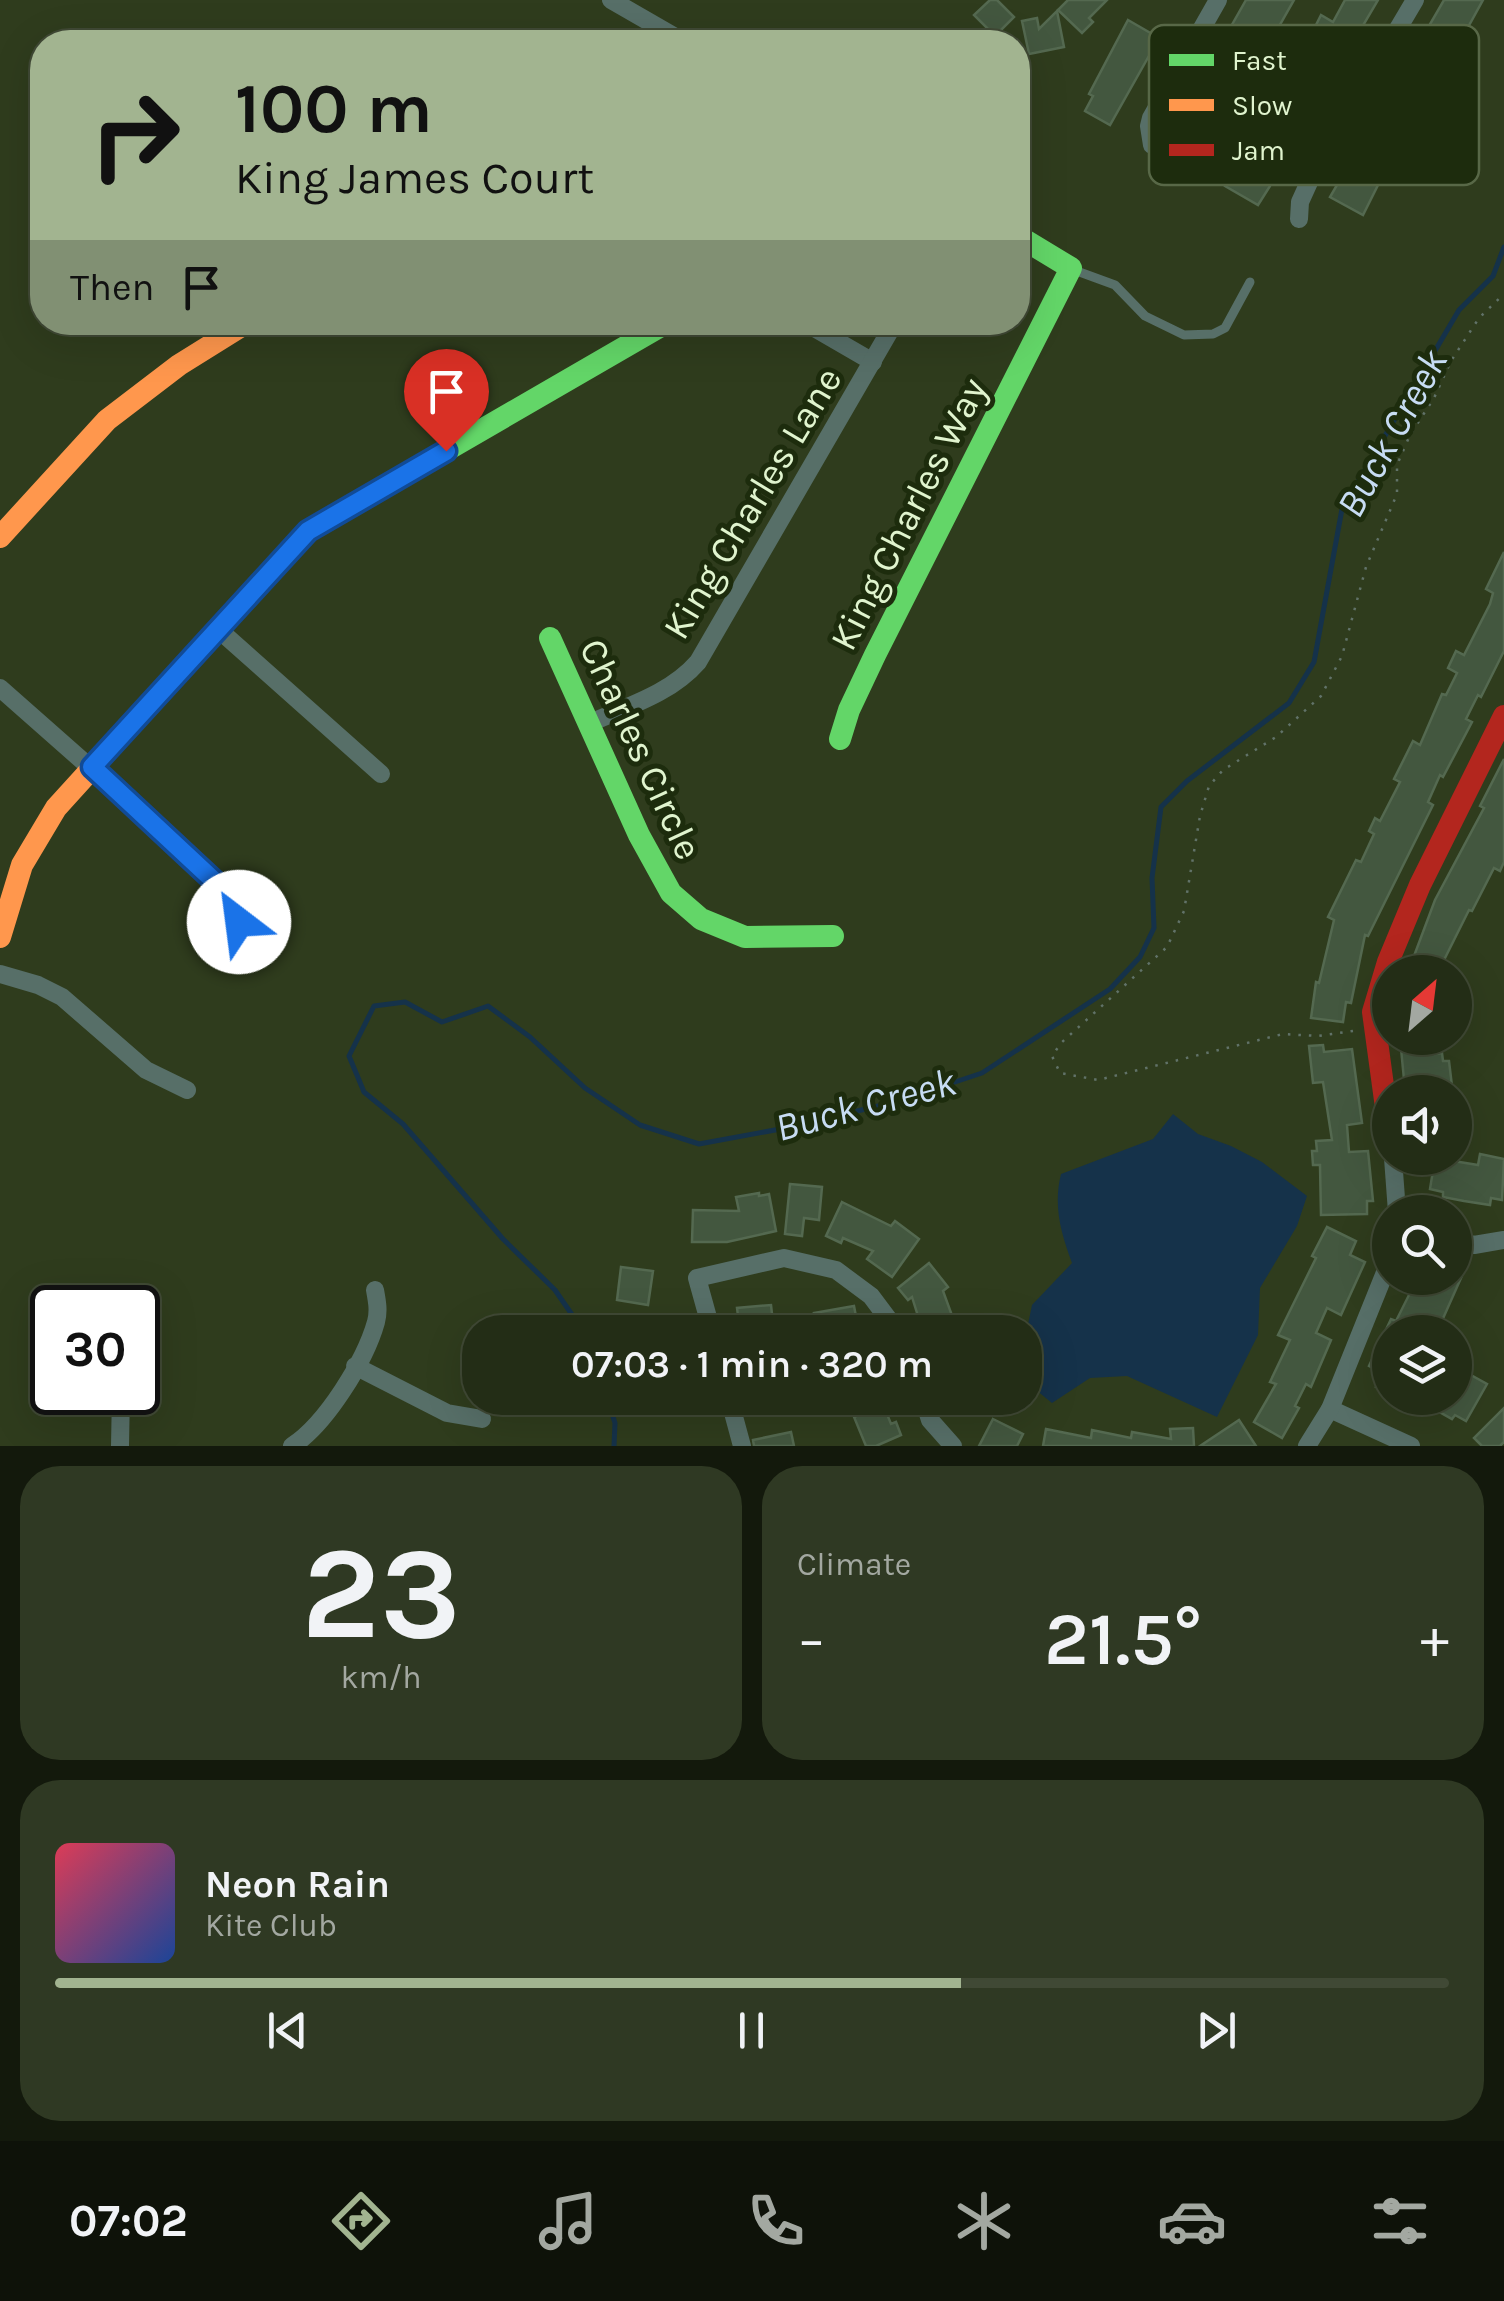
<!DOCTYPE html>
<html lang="en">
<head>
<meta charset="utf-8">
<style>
	:root { --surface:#232d16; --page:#2f3923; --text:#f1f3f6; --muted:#a3a8a1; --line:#404935; --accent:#a2b490 }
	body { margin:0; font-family:Karla,sans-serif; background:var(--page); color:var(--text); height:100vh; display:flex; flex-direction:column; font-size:38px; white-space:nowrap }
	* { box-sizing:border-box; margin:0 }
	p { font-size:32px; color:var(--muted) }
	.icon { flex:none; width:55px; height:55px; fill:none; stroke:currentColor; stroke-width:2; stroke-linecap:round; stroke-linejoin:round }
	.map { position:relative; height:1446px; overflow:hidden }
	.side { display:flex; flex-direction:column; gap:20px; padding:20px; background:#13190c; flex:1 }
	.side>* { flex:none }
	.top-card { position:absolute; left:30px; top:30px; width:1000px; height:305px; border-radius:40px; box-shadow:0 10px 40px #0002,0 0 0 2px var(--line); background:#a2b490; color:#111; overflow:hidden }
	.needle { width:65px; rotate:28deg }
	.controls { position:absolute; left:1372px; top:955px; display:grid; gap:20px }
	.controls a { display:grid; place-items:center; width:100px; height:100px; border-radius:50%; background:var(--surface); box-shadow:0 10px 40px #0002,0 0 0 2px var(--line); font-size:50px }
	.speed { position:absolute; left:30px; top:1285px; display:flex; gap:20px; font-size:50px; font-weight:700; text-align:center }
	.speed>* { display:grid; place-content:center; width:130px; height:130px; border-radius:50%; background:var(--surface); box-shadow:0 10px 40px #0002,0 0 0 2px var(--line); line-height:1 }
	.speed .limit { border:5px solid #111; border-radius:15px; background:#fff; color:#111 }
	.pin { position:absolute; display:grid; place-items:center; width:85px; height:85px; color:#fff; margin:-102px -42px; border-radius:50% 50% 50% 0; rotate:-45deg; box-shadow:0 0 10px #0007 }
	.pin .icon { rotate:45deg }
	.me { position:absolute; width:110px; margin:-55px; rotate:330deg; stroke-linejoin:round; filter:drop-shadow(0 0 8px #0008) }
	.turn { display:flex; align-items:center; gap:35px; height:210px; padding:0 40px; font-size:45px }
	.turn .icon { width:130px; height:130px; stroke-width:2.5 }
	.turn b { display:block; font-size:70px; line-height:85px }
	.then { display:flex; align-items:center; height:95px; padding:0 40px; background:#0003; gap:20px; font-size:38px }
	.big { font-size:75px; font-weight:600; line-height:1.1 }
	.side .card { flex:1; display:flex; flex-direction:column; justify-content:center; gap:15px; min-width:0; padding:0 35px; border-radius:40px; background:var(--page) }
	.side .dial { align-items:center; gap:0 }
	.dial b { font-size:130px; line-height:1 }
	.song { display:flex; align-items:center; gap:30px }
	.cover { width:120px; height:120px; border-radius:15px; background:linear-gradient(135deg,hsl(350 70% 55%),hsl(220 70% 35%)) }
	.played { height:10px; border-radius:5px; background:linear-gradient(90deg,var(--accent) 65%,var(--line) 65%) }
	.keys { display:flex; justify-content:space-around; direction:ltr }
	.heat { display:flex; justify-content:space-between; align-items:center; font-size:55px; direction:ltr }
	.side .tiles { flex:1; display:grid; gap:20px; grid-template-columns:1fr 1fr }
	.card:last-child { grid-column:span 2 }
	.trip { position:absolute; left:462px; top:1315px; width:580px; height:100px; border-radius:40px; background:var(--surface); box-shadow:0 10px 40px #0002,0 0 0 2px var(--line); font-weight:600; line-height:100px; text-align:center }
	.tab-bar { display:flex; height:160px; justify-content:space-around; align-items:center; background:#0e1209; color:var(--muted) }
	.tab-bar .icon { width:70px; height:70px }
	.tab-bar .current { color:var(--accent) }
	.tab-bar b { font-size:45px; color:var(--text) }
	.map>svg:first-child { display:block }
	.water { fill:#15324a }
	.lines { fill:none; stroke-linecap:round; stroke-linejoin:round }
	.stream { stroke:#15324a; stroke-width:5 }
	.building { fill:#43573f; stroke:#546950; stroke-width:2.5 }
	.path { stroke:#617268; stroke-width:2.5; stroke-dasharray:2.5 8; stroke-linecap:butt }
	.lane { stroke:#576f68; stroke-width:9 }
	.street { stroke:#576f68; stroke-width:18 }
	.fast { stroke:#63d668; stroke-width:22 }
	.slow { stroke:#ff974d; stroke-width:22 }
	.jam { stroke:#b3261e; stroke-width:22 }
	.route-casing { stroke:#114b97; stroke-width:25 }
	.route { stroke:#1a73e8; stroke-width:18 }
	.labels { text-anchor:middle; stroke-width:10; stroke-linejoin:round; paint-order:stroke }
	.street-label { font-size:38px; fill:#e0f4ce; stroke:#1d2c0d }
	.water-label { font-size:40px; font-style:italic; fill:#c7dcf3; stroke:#1d2c0d }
	.key { fill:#1d2c0d; stroke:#586847; stroke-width:2.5 }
	.key-label { font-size:28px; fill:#e0f4ce }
</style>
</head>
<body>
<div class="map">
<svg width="1504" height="1446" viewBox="0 0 1504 1446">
	<rect width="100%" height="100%" fill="#2f3c1d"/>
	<path class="water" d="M 1173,1114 L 1198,1134 L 1231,1146 L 1262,1162 L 1307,1196 L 1297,1226 L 1260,1288 L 1258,1335 L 1217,1417 L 1127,1376 L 1090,1378 L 1052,1403 L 1025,1381 L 1025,1339 L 1032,1305 L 1072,1263 C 1061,1233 1053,1206 1061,1174 L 1153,1139 Z"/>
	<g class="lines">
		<g class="stream">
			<polyline points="584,1332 555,1290 503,1239 403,1124 364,1092 349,1056 374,1006 405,1002 442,1022 488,1006 530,1037 585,1088 640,1125 699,1144 786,1128 895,1102 982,1073 1110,989 1140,957 1154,928 1152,878 1161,807 1187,781 1289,703 1314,662 1342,509 1459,310 1493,276 1504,247"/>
			<polyline points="607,1398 615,1423 614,1446"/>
		</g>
	</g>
	<g class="building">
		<polygon points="990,0 997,0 1014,17 995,36 974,15"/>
		<polygon points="1068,0 1107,0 1089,18 1093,22 1082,33 1058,10"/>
		<polygon points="1246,0 1294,0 1265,51 1229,30"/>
		<polygon points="1345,0 1378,0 1328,85 1294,65 1302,50 1313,56 1325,36 1314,29 1321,15 1333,22"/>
		<polygon points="1444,0 1483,0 1467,29 1462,26 1445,56 1454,61 1425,108 1419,104 1396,143 1389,139 1375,163 1386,169 1363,215 1330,197"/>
		<polygon points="1057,11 1064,47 1029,54 1022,21 1037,18 1039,29"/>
		<polygon points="1128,20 1159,38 1110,125 1085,111 1093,96 1089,94"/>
		<polygon points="1249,137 1287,159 1258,205 1225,186"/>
		<polygon points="1504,552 1504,651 1481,697 1478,695 1466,719 1472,722 1443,777 1440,775 1428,802 1433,805 1368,936 1365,935 1351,1003 1346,1002 1343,1022 1311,1018 1316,982 1319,983 1334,920 1328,917 1356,860 1361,862 1374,834 1369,831 1375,818 1380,821 1400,782 1394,779 1413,741 1420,745 1442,694 1446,695 1457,673 1448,668 1456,651 1464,655 1490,604 1493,593 1486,589"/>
		<polygon points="1504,759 1504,862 1500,871 1494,868 1472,911 1469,910 1438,972 1408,972 1435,900 1484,808 1480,806"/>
		<polygon points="1400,1038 1436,1038 1435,1054 1442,1053 1443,1061 1449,1061 1452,1086 1405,1090"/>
		<polygon points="1323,1045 1324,1052 1352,1049 1362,1123 1347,1125 1349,1152 1368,1151 1373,1201 1367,1201 1367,1214 1321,1215 1320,1165 1313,1165 1312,1151 1317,1151 1316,1141 1332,1140 1323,1082 1313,1083 1309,1046"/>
		<polygon points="1480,1154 1504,1159 1502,1200 1491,1198 1490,1205 1464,1201 1443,1197 1443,1192 1430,1189 1435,1158 1478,1165"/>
		<polygon points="790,1184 822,1187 819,1220 804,1218 802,1236 785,1234"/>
		<polygon points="759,1193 759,1196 769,1194 776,1231 727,1242 692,1242 693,1210 739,1211 736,1197"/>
		<polygon points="842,1202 891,1226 895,1221 919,1239 892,1277 867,1259 873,1251 843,1238 841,1243 826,1236"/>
		<polygon points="1327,1227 1356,1241 1350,1255 1365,1262 1341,1315 1327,1308 1316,1333 1331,1340 1311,1387 1306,1384 1295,1406 1299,1408 1282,1438 1254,1422 1276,1384 1270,1382 1290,1340 1278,1335 1316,1258 1312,1256"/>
		<polygon points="929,1263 948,1287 943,1291 958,1332 923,1332 912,1297 908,1300 898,1288"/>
		<polygon points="621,1267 653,1271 648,1305 617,1300"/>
		<polygon points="1408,1278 1424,1281 1425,1278 1461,1278 1437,1332 1390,1332 1390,1394 1376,1387 1382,1373 1369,1366 1391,1319 1396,1321 1410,1293 1403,1290"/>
		<polygon points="771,1305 774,1332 740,1332 737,1308"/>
		<polygon points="854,1306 859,1332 825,1332 824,1324 817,1325 814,1313"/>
		<polygon points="1460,1369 1487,1384 1466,1421 1455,1415 1452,1419 1436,1410 1444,1398 1455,1398 1455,1378"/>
		<polygon points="883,1404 891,1424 896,1422 901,1435 876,1446 866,1446 854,1417"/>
		<polygon points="1504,1408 1504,1442 1500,1446 1482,1446 1474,1438"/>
		<polygon points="993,1419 1023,1434 1017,1446 979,1446"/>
		<polygon points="1239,1420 1256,1446 1200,1446"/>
		<polygon points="1193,1428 1194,1446 1043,1446 1046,1429 1091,1438 1092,1430 1131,1438 1132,1432 1171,1439 1170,1429"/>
		<polygon points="791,1432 794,1446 754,1446 753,1440"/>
	</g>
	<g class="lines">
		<polyline class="path" points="1353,1031 1318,1036 1283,1034 1098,1080 1060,1073 1052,1056 1061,1043 1167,947 1184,911 1200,816 1209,786 1223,770 1276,737 1321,696 1342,656 1366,567 1397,494 1397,465 1410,435 1434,398 1451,361 1479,318 1504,294"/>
		<polyline class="lane" points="1074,270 1115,285 1145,316 1184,335 1213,334 1225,328 1250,282"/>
		<g class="street">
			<polyline points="611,0 684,42"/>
			<polyline points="1152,145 1149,126 1151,118 1218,0"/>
			<polyline points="1299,219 1300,202 1315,169 1415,0"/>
			<polyline points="804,322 873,362"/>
			<polyline points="218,629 381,774"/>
			<polyline points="0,688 196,861 227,892 239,922"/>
			<path d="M 590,723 C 628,706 670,694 698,662 L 895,322"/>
			<polyline points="0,974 38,985 62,997 146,1070 187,1090"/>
			<polyline points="1393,1158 1397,1212"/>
			<polyline points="1455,1242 1474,1245 1504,1240"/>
			<polyline points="132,1308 139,1298"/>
			<polyline points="712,1332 697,1278 784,1258 836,1270 871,1296 898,1332"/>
			<polyline points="355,1366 447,1413 482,1419"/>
			<polyline points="729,1398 742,1446"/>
			<polyline points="923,1398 930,1420 953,1446"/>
			<polyline points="1330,1409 1411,1446"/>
			<polyline points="120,1446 121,1392"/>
			<path d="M 292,1446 C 326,1424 365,1361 376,1322 C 379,1311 377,1301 375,1290"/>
			<polyline points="1307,1446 1330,1409 1390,1260"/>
		</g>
		<g class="fast">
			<polyline points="299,540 307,531 668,322"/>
			<polyline points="550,638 639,835 671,893 701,919 745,937 833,936"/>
			<polyline points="840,739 849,710 875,655 1071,268 1018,236"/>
		</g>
		<g class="slow">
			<polyline points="0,537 107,420 179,365 248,322"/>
			<polyline points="0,937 22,865 56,808 299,540"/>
		</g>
		<polyline class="jam" points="1390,1137 1373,1012 1388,962 1420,885 1504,716"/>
	</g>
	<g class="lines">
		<g class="route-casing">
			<polyline id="route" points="239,922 226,892 92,767 308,531 446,451"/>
		</g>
		<use href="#route" class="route"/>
	</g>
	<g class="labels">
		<g class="street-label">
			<text transform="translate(752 503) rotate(-59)" y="13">King Charles Lane</text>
			<text transform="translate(908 514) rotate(-63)" y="13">King Charles Way</text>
			<text transform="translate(641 749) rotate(65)" y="13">Charles Circle</text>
		</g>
		<g class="water-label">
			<text transform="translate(1391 433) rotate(-61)" y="14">Buck Creek</text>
			<text transform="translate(865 1104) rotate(-15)" y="14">Buck Creek</text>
		</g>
	</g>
	<rect x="1149" y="25" width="330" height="160" rx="15" class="key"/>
	<rect x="1169" y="54" width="45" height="12" fill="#63d668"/>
	<rect x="1169" y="99" width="45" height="12" fill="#ff974d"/>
	<rect x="1169" y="144" width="45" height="12" fill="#b3261e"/>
	<g class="key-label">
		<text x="1232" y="70">Fast</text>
		<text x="1232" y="115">Slow</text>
		<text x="1232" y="160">Jam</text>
	</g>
</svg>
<div class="controls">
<a><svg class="needle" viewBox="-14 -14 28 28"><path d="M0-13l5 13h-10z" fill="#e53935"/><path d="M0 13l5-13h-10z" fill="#a3a8a1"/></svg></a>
<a><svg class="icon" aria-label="sound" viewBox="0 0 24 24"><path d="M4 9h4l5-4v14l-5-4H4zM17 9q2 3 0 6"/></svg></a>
<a><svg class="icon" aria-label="search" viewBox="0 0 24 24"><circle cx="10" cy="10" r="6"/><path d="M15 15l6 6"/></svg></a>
<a><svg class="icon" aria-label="layers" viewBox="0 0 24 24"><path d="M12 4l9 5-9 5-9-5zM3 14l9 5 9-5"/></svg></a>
</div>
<div class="speed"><div class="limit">30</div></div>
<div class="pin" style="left:446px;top:451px;background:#d93025"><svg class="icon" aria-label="arrive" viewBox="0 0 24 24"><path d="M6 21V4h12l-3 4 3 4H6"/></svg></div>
<svg class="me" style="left:239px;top:922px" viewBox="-20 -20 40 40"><circle r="19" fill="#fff"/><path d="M0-13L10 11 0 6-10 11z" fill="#1a73e8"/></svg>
<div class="trip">07:03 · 1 min · 320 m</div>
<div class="top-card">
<div class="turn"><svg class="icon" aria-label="right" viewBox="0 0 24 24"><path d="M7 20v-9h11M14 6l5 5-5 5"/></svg><div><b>100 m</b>King James Court</div></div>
<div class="then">Then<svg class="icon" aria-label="arrive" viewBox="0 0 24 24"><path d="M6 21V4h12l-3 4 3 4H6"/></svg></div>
</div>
</div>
<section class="side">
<div class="tiles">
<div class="card dial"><b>23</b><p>km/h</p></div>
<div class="card"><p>Climate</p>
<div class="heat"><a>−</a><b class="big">21.5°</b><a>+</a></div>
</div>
<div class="card">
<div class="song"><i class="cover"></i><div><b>Neon Rain</b><p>Kite Club</p></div></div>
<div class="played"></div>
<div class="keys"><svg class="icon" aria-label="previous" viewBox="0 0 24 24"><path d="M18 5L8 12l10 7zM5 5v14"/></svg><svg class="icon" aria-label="pause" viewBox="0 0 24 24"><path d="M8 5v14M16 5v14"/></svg><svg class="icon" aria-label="next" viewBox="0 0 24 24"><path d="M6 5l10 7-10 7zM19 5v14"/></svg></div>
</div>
</div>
</section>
<nav class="tab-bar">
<b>07:02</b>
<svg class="icon current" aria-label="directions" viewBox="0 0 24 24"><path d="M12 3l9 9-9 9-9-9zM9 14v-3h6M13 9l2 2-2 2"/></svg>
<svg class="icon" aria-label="music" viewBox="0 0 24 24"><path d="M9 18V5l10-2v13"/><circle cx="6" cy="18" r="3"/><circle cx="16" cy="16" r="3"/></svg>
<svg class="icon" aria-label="phone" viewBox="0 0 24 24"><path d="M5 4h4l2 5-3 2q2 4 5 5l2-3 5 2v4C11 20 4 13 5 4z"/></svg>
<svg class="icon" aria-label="climate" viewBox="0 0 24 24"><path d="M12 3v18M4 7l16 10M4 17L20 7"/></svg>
<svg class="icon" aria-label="car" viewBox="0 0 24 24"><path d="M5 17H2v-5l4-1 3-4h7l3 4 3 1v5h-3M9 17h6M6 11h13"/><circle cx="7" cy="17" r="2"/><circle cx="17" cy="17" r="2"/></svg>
<svg class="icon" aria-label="filters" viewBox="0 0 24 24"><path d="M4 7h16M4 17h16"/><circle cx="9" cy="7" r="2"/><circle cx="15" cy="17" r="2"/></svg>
</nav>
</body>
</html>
